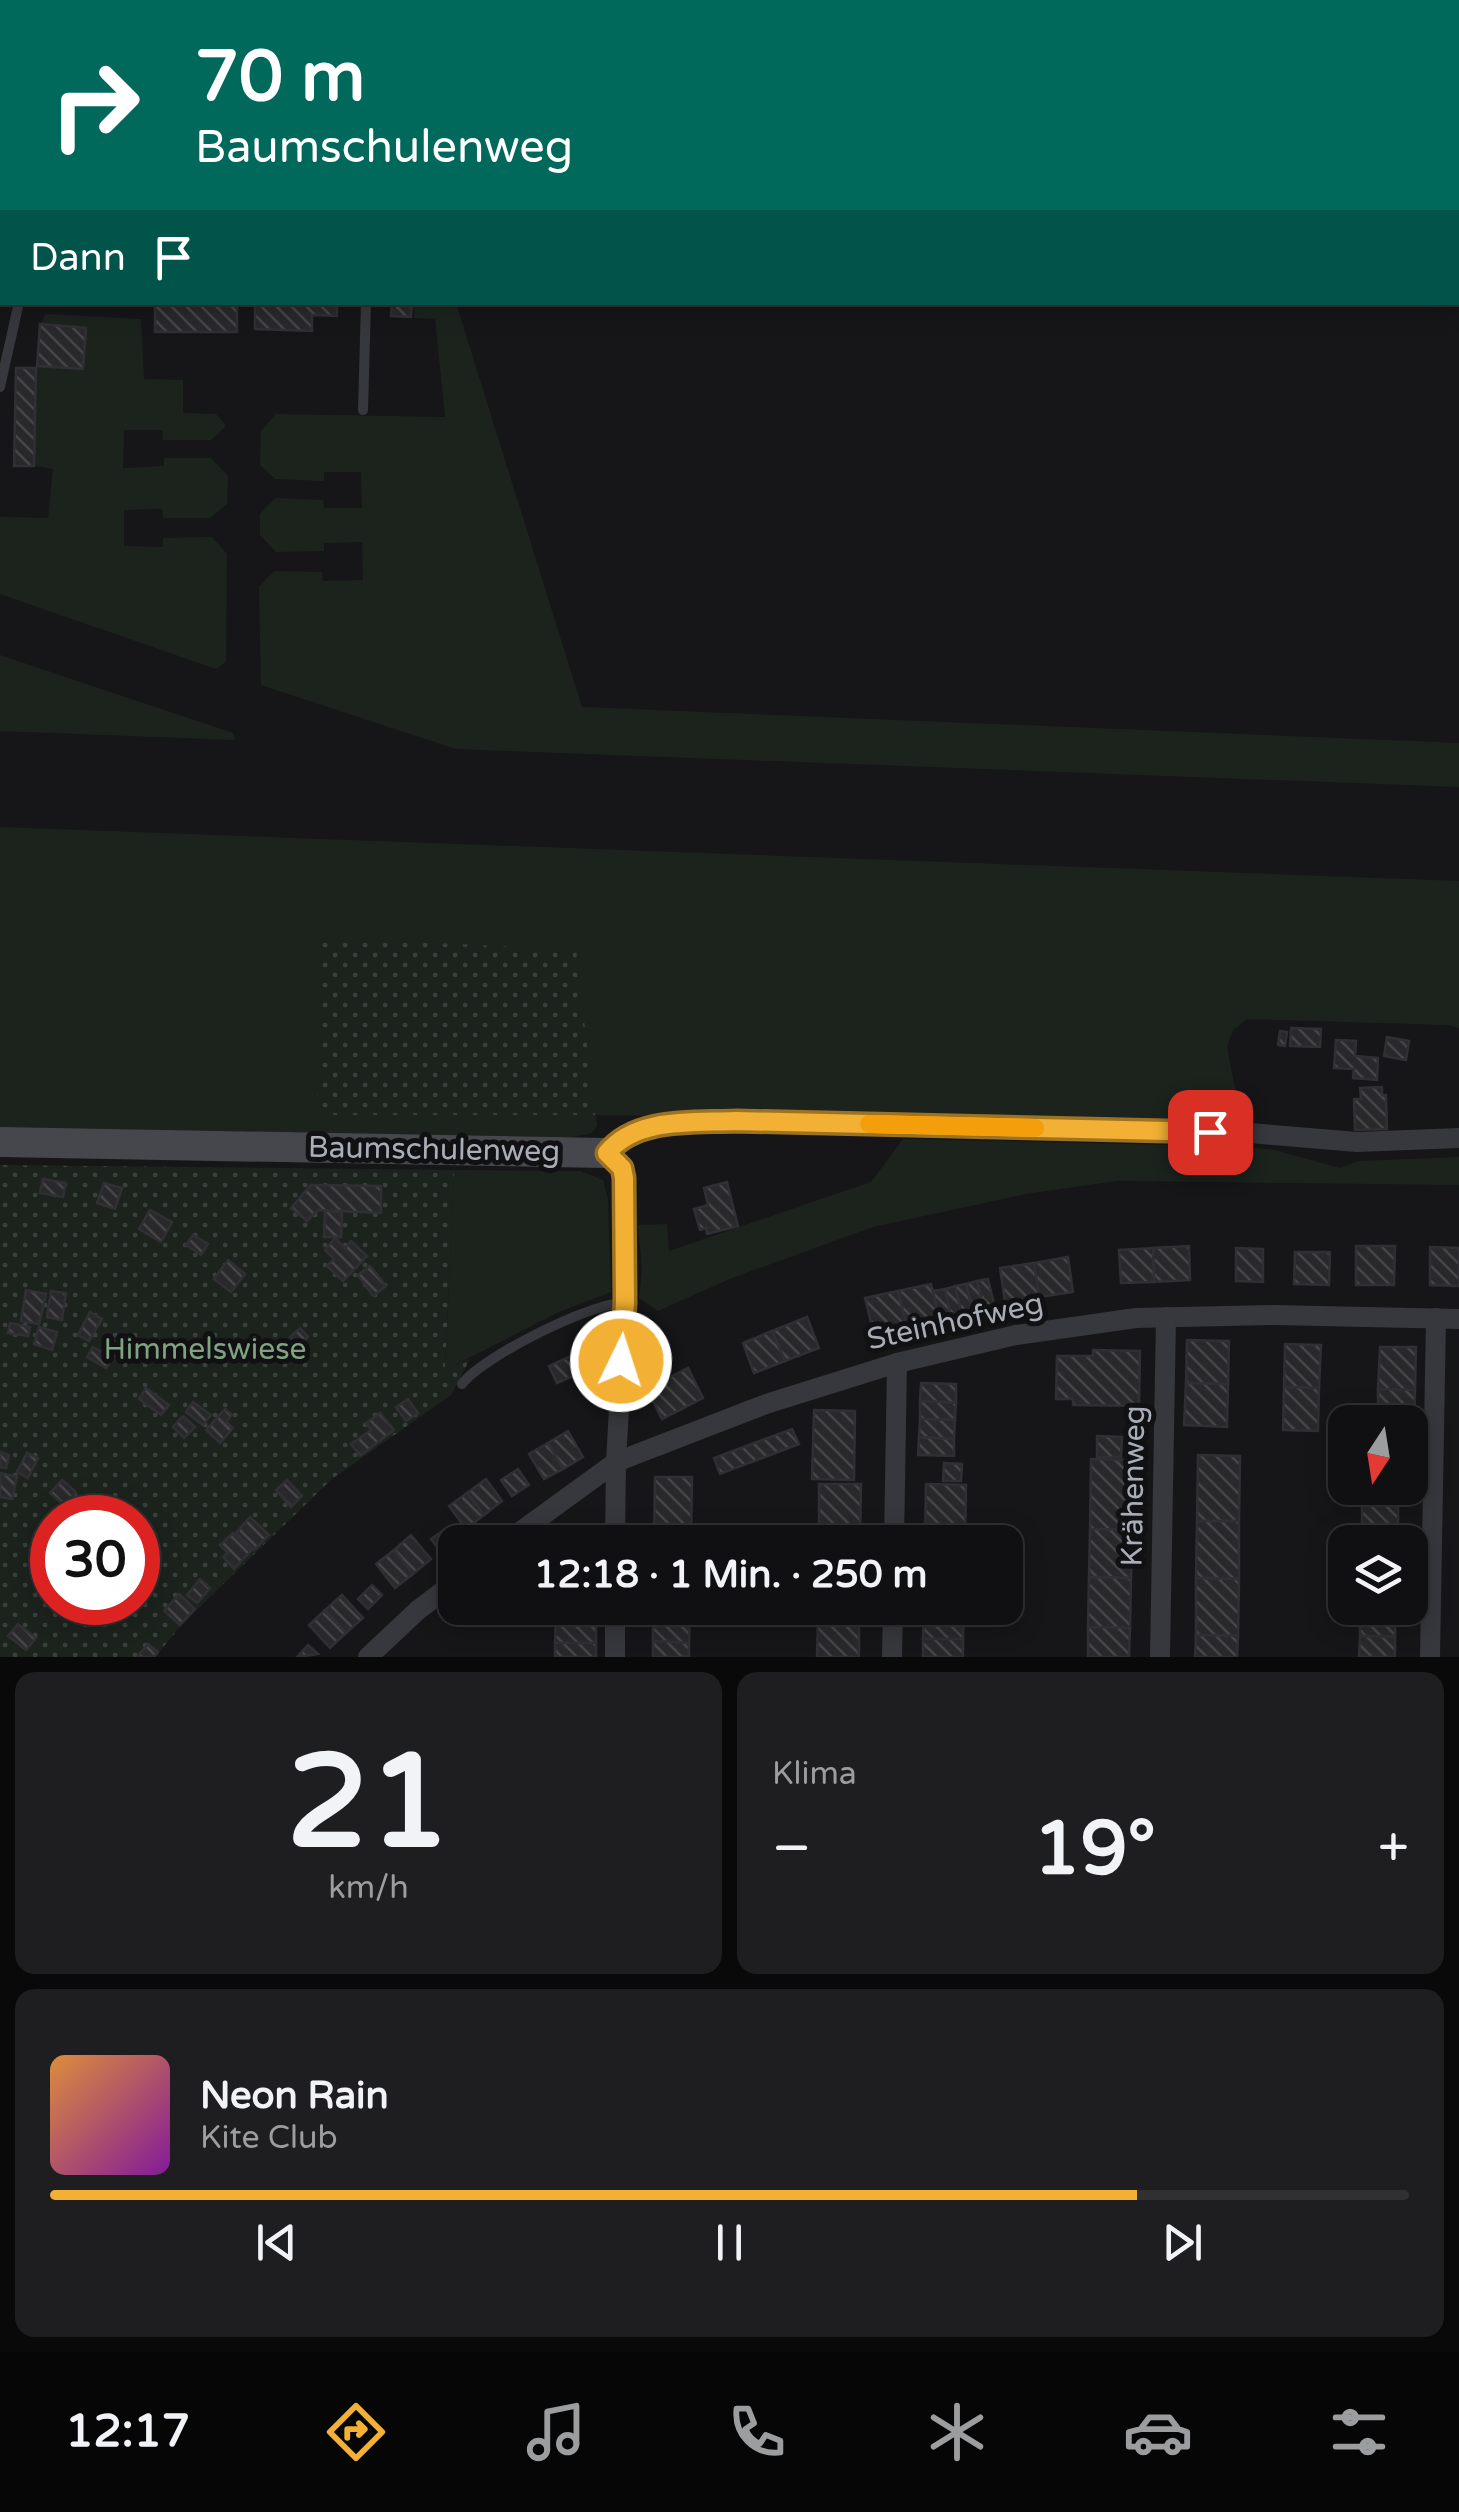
<!DOCTYPE html>
<html lang="de">
<head>
<meta charset="utf-8">
<style>
	:root { --surface:#101012; --page:#1e1e20; --text:#f1f3f6; --muted:#9c9d9f; --line:#303032; --accent:#f2b134 }
	body { margin:0; font-family:"Varela Round",sans-serif; background:var(--page); color:var(--text); height:100vh; display:flex; flex-direction:column; font-size:38px; white-space:nowrap }
	* { box-sizing:border-box; margin:0 }
	p { font-size:32px; color:var(--muted) }
	.icon { flex:none; width:55px; height:55px; fill:none; stroke:currentColor; stroke-width:2; stroke-linecap:round; stroke-linejoin:round }
	.map { position:relative; height:1657px; overflow:hidden }
	.panel { display:flex; flex-direction:column; gap:15px; padding:15px; background:#09090a; flex:1 }
	.panel>* { flex:none }
	.hud { position:absolute; left:0px; top:0px; width:1460px; height:305px; box-shadow:0 5px 25px #0003,0 0 0 2px var(--line); background:#00695c; color:#fff; overflow:hidden }
	.needle { width:65px; rotate:192deg }
	.tools { position:absolute; left:1328px; top:1405px; display:grid; gap:20px }
	.tools a { display:grid; place-items:center; width:100px; height:100px; border-radius:20px; background:var(--surface); box-shadow:0 5px 25px #0003,0 0 0 2px var(--line); font-size:50px }
	.speed { position:absolute; left:30px; top:1495px; display:flex; gap:20px; font-size:50px; font-weight:700; text-align:center }
	.speed>* { display:grid; place-content:center; width:130px; height:130px; border-radius:50%; background:var(--surface); box-shadow:0 5px 25px #0003,0 0 0 2px var(--line); line-height:1 }
	.speed .limit { border:15px solid #d22; background:#fff; color:#111 }
	.pin { position:absolute; display:grid; place-items:center; width:85px; height:85px; color:#fff; margin:-42px; border-radius:20px; box-shadow:0 5px 15px #0006 }
	.me { position:absolute; width:110px; margin:-55px; rotate:4deg; stroke-linejoin:round; filter:drop-shadow(0 0 8px #0008) }
	.turn { display:flex; align-items:center; gap:35px; height:210px; padding:0 30px; font-size:45px }
	.turn .icon { width:130px; height:130px; stroke-width:2.5 }
	.turn b { display:block; font-size:70px; line-height:85px }
	.then { display:flex; align-items:center; height:95px; padding:0 30px; background:#0003; gap:20px; font-size:38px }
	.big { font-size:75px; font-weight:700; line-height:1.1 }
	.panel .card { flex:1; display:flex; flex-direction:column; justify-content:center; gap:15px; min-width:0; padding:0 35px; border-radius:20px; background:var(--page) }
	.panel .dial { align-items:center; gap:0 }
	.dial b { font-size:130px; line-height:1 }
	.song { display:flex; align-items:center; gap:30px }
	.cover { width:120px; height:120px; border-radius:15px; background:linear-gradient(135deg,hsl(30 70% 55%),hsl(290 70% 35%)) }
	.played { height:10px; border-radius:5px; background:linear-gradient(90deg,var(--accent) 80%,var(--line) 80%) }
	.keys { display:flex; justify-content:space-around; direction:ltr }
	.heat { display:flex; justify-content:space-between; align-items:center; font-size:55px; direction:ltr }
	.panel .tiles { flex:1; display:grid; gap:15px; grid-template-columns:1fr 1fr }
	.card:last-child { grid-column:span 2 }
	.trip { position:absolute; left:438px; top:1525px; width:585px; height:100px; border-radius:20px; background:var(--surface); box-shadow:0 5px 25px #0003,0 0 0 2px var(--line); font-weight:700; line-height:100px; text-align:center }
	.dock { display:flex; height:160px; justify-content:space-around; align-items:center; background:#060607; color:var(--muted) }
	.dock .icon { width:70px; height:70px }
	.dock .selected { color:var(--accent) }
	.dock b { font-size:45px; color:var(--text) }
	.map>svg:first-child { display:block }
	.grass { fill:#1c231d }
	.garden { fill:url(#garden-dots); fill-rule:evenodd }
	.building { fill:url(#building-back-hatch); stroke:#303034; stroke-width:2.5 }
	.lines { fill:none; stroke-linecap:round; stroke-linejoin:round }
	.lane { stroke:#37383d; stroke-width:10 }
	.street { stroke:#37383d; stroke-width:20 }
	.secondary { stroke:#45474d; stroke-width:30 }
	.route-casing { stroke:#9d7322; stroke-width:25 }
	.route { stroke:#f2b134; stroke-width:18 }
	.slow { stroke:#f59e0b; stroke-width:18 }
	.labels { text-anchor:middle; stroke-width:10; stroke-linejoin:round; paint-order:stroke }
	.street-label { font-size:30px; fill:#a8adb8; stroke:#111113 }
	.park-label { font-size:30px; fill:#7fa381; stroke:#111113 }
</style>
</head>
<body>
<div class="map">
<svg width="1459" height="1657" viewBox="0 0 1459 1657">
	<defs>
		<pattern id="garden-dots" width="8" height="8" patternUnits="userSpaceOnUse" patternTransform="scale(2.5)"><rect width="8" height="8" fill="#1c231d"/><path d="M2 2h.1M6 6h.1" fill="none" stroke="#3a403c" stroke-width="1.8" stroke-linecap="round"/></pattern>
		<pattern id="building-back-hatch" width="6" height="6" patternUnits="userSpaceOnUse" patternTransform="scale(2.5)"><rect width="6" height="6" fill="#29292c"/><path d="M-1 5l2 2M0 0l6 6M5-1l2 2" fill="none" stroke="#454548"/></pattern>
	</defs>
	<rect width="100%" height="100%" fill="#161618"/>
	<g class="grass">
		<polygon points="414,303 456,303 582,707 1459,743 1459,787 456,749 261,685 259,587 274,571 322,572 323,581 363,580 362,542 324,543 324,551 276,552 260,535 260,514 275,498 323,500 324,508 362,508 361,472 324,472 324,481 275,479 260,465 261,431 276,414 445,417 435,319 414,318"/>
		<polygon points="46,314 141,319 144,379 183,380 183,413 216,414 226,426 211,440 163,440 162,430 124,430 123,468 164,466 164,458 211,458 228,476 227,504 210,518 163,518 162,509 124,510 124,546 163,547 163,538 212,537 227,554 226,662 216,669 0,594 0,517 48,518 53,469 34,466 37,366 83,369 86,328 40,324"/>
		<polygon points="0,655 233,733 235,740 0,731"/>
		<polygon points="0,827 1459,881 1459,1028 1447,1025 1247,1019 1233,1030 1227,1047 1242,1124 596,1115 597,1126 592,1133 563,1139 0,1133"/>
		<polygon points="903,1139 1223,1146 1271,1149 1340,1168 1359,1161 1459,1157 1459,1185 1117,1181 1026,1194 873,1227 732,1278 658,1311 639,1298 642,1269 638,1225 667,1224 669,1251 871,1182"/>
		<polygon points="454,1170 580,1171 603,1180 608,1199 611,1292 561,1311 445,1370"/>
	</g>
	<g class="garden">
		<polygon points="319,937 576,950 595,1115 317,1115"/>
		<path d="M 0,1165 L 454,1170 L 445,1369 L 470,1359 L 451,1395 L 332,1479 L 184,1622 L 155,1657 L 0,1657 ZM 52,1518 L 138,1518 L 138,1602 L 52,1602 Z"/>
	</g>
	<g class="building">
		<rect x="155" y="302" width="82" height="30"/>
		<polygon points="255,302 337,302 337,316 312,315 312,331 255,329"/>
		<polygon points="392,302 412,302 411,317 391,316"/>
		<polygon points="40,324 86,328 83,369 37,366"/>
		<polygon points="16,368 36,368 34,466 14,466"/>
		<polygon points="1291,1028 1321,1029 1320,1047 1290,1046"/>
		<polygon points="1280,1031 1287,1032 1285,1046 1278,1045"/>
		<polygon points="1387,1037 1409,1041 1406,1060 1384,1056"/>
		<polygon points="1336,1040 1356,1041 1355,1056 1378,1058 1377,1080 1353,1078 1354,1069 1334,1068"/>
		<polygon points="1382,1087 1382,1095 1386,1095 1387,1129 1355,1130 1354,1099 1361,1099 1360,1088"/>
		<polygon points="43,1179 66,1183 63,1197 40,1193"/>
		<polygon points="727,1182 738,1226 707,1234 706,1228 700,1230 694,1209 708,1205 704,1188"/>
		<polygon points="104,1183 122,1188 115,1209 97,1203"/>
		<polygon points="311,1185 381,1186 381,1213 318,1210 307,1221 291,1208"/>
		<polygon points="150,1210 172,1222 161,1242 139,1229"/>
		<polygon points="325,1211 342,1212 341,1237 324,1237"/>
		<polygon points="193,1235 208,1244 201,1255 186,1245"/>
		<polygon points="335,1238 345,1248 351,1241 367,1256 343,1281 327,1266 334,1259 325,1250"/>
		<polygon points="1189,1246 1190,1280 1154,1282 1153,1248"/>
		<polygon points="1356,1246 1395,1246 1394,1285 1356,1285"/>
		<polygon points="1430,1247 1459,1248 1459,1286 1430,1285"/>
		<polygon points="1153,1248 1154,1282 1121,1283 1119,1250"/>
		<polygon points="1236,1248 1263,1249 1263,1282 1236,1281"/>
		<polygon points="1295,1252 1330,1252 1329,1285 1294,1284"/>
		<polygon points="1068,1257 1073,1292 1039,1297 1034,1263"/>
		<polygon points="228,1260 245,1274 231,1292 214,1279"/>
		<polygon points="1034,1263 1039,1297 1005,1302 1000,1268"/>
		<polygon points="370,1266 386,1286 373,1296 358,1275"/>
		<polygon points="988,1279 994,1304 983,1307 977,1281"/>
		<polygon points="977,1281 983,1307 972,1309 966,1284"/>
		<polygon points="931,1284 939,1316 906,1324 898,1291"/>
		<polygon points="966,1284 972,1309 961,1311 955,1286"/>
		<polygon points="955,1286 961,1311 950,1314 945,1289"/>
		<polygon points="945,1289 950,1314 939,1316 933,1291"/>
		<polygon points="26,1290 46,1294 39,1324 21,1321"/>
		<polygon points="51,1291 66,1293 62,1320 47,1317"/>
		<polygon points="898,1291 906,1324 873,1331 865,1298"/>
		<polygon points="90,1312 102,1319 89,1341 78,1335"/>
		<polygon points="807,1317 819,1348 785,1361 772,1331"/>
		<polygon points="10,1323 30,1327 28,1336 8,1333"/>
		<polygon points="39,1327 57,1332 52,1350 34,1344"/>
		<polygon points="300,1328 308,1337 298,1346 290,1337"/>
		<polygon points="772,1331 785,1361 754,1373 743,1343"/>
		<polygon points="118,1337 130,1345 120,1360 108,1352"/>
		<polygon points="1187,1340 1229,1341 1228,1384 1186,1383"/>
		<polygon points="1285,1344 1321,1345 1319,1388 1284,1387"/>
		<polygon points="93,1347 113,1358 106,1368 87,1357"/>
		<polygon points="1380,1347 1416,1347 1415,1390 1378,1389"/>
		<polygon points="588,1348 596,1366 557,1383 549,1366"/>
		<polygon points="1093,1350 1140,1351 1139,1406 1073,1405 1073,1399 1056,1399 1057,1356 1093,1356"/>
		<polygon points="688,1368 703,1398 662,1419 647,1389"/>
		<polygon points="921,1383 956,1384 956,1403 920,1401"/>
		<polygon points="1186,1383 1228,1384 1227,1427 1184,1425"/>
		<polygon points="1284,1387 1319,1388 1318,1431 1283,1430"/>
		<polygon points="146,1388 169,1405 161,1415 139,1399"/>
		<polygon points="1378,1389 1415,1390 1414,1432 1410,1431 1410,1422 1378,1422"/>
		<polygon points="408,1399 418,1413 406,1421 396,1407"/>
		<polygon points="920,1401 956,1403 955,1420 920,1419"/>
		<polygon points="193,1402 211,1415 203,1425 186,1412"/>
		<polygon points="225,1409 232,1415 226,1422 233,1428 220,1443 206,1430"/>
		<polygon points="814,1410 855,1411 854,1480 812,1479"/>
		<polygon points="380,1413 394,1430 360,1456 351,1444 371,1430 366,1423"/>
		<polygon points="183,1416 195,1427 184,1438 173,1427"/>
		<polygon points="920,1419 955,1420 954,1439 919,1437"/>
		<polygon points="792,1429 799,1444 720,1474 714,1458"/>
		<polygon points="568,1431 583,1457 563,1469 548,1443"/>
		<polygon points="1097,1436 1122,1437 1121,1457 1097,1457"/>
		<polygon points="919,1437 954,1439 954,1456 918,1455"/>
		<polygon points="548,1443 563,1469 544,1479 529,1454"/>
		<polygon points="0,1452 9,1455 6,1468 0,1467"/>
		<polygon points="27,1453 38,1458 28,1478 17,1472"/>
		<polygon points="1198,1455 1240,1456 1239,1521 1197,1521"/>
		<polygon points="1091,1459 1133,1460 1132,1530 1090,1529"/>
		<polygon points="944,1463 962,1464 961,1481 943,1481"/>
		<polygon points="518,1469 529,1485 512,1496 501,1480"/>
		<polygon points="0,1473 17,1477 12,1499 0,1497"/>
		<polygon points="655,1477 692,1477 691,1542 654,1542"/>
		<polygon points="486,1479 502,1501 484,1515 467,1493"/>
		<polygon points="62,1480 76,1492 64,1505 50,1493"/>
		<polygon points="287,1480 302,1496 291,1507 276,1490"/>
		<polygon points="819,1484 861,1484 860,1542 819,1542"/>
		<polygon points="926,1484 966,1485 965,1542 925,1542"/>
		<polygon points="1362,1488 1398,1488 1398,1528 1362,1527"/>
		<polygon points="467,1493 484,1515 466,1529 449,1506"/>
		<polygon points="91,1497 102,1508 94,1518 83,1518 77,1512"/>
		<polygon points="250,1517 269,1535 254,1550 236,1533"/>
		<polygon points="1197,1521 1239,1521 1239,1579 1196,1578"/>
		<polygon points="1362,1527 1398,1528 1397,1542 1361,1542"/>
		<polygon points="1090,1529 1132,1530 1131,1578 1089,1577"/>
		<polygon points="444,1530 452,1542 440,1551 431,1539"/>
		<polygon points="233,1533 251,1551 234,1569 223,1557 228,1553 220,1545"/>
		<polygon points="411,1535 431,1559 413,1574 394,1550"/>
		<polygon points="394,1550 413,1574 395,1588 376,1564"/>
		<polygon points="1089,1577 1131,1578 1130,1628 1088,1627"/>
		<polygon points="1196,1578 1239,1579 1238,1636 1196,1635"/>
		<polygon points="200,1579 210,1588 197,1603 187,1595"/>
		<polygon points="372,1585 382,1595 368,1609 358,1599"/>
		<polygon points="179,1594 195,1609 180,1625 164,1611"/>
		<polygon points="342,1595 363,1618 346,1633 325,1610"/>
		<polygon points="484,1608 504,1608 504,1623 484,1622"/>
		<polygon points="556,1608 597,1608 596,1620 556,1619"/>
		<polygon points="653,1608 690,1608 689,1643 653,1641"/>
		<polygon points="818,1608 859,1608 859,1620 818,1619"/>
		<polygon points="924,1608 964,1608 963,1639 923,1639"/>
		<polygon points="1360,1608 1396,1608 1395,1637 1360,1636"/>
		<polygon points="325,1610 346,1633 330,1648 309,1625"/>
		<polygon points="556,1619 596,1620 596,1643 555,1643"/>
		<polygon points="818,1619 859,1620 859,1657 817,1657"/>
		<polygon points="18,1624 36,1638 26,1650 8,1636"/>
		<polygon points="1088,1627 1130,1628 1129,1657 1088,1657"/>
		<polygon points="1196,1635 1238,1636 1237,1657 1195,1657"/>
		<polygon points="1360,1636 1395,1637 1395,1657 1359,1657"/>
		<rect x="923" y="1639" width="40" height="18"/>
		<polygon points="653,1641 689,1643 689,1657 653,1657"/>
		<rect x="555" y="1643" width="41" height="14"/>
		<polygon points="148,1644 158,1652 154,1657 137,1657"/>
		<polygon points="308,1645 318,1654 297,1657"/>
	</g>
	<g class="lines">
		<g class="lane">
			<polyline points="277,0 278,2"/>
			<polyline points="0,183 2,182"/>
			<polyline points="0,224 2,224"/>
			<polyline points="0,292 2,292"/>
			<polyline points="0,387 19,302"/>
			<polyline points="363,410 366,302"/>
			<path d="M 462,1384 C 482,1357 590,1303 624,1303"/>
		</g>
		<g class="street">
			<polyline points="506,1542 616,1462 766,1404 897,1363 1016,1335 1136,1318 1274,1315 1459,1319"/>
			<path d="M 615,1542 L 616,1462 L 625,1303 L 625,1191 L 622,1168 L 607,1153 C 636,1117 694,1123 737,1121 L 1250,1133 L 1357,1142 L 1459,1138"/>
			<polyline points="894,1542 897,1363"/>
			<polyline points="368,1657 418,1610 455,1582"/>
			<polyline points="615,1657 615,1608"/>
			<polyline points="892,1657 893,1608"/>
			<polyline points="1160,1657 1166,1317"/>
			<polyline points="1430,1657 1436,1318"/>
		</g>
		<polyline class="secondary" points="0,1142 607,1153"/>
	</g>
	<g class="lines">
		<g class="route-casing">
			<path id="route" d="M 621,1361 L 625,1303 L 624,1178 L 622,1168 L 607,1153 C 636,1117 693,1123 736,1121 L 1210,1132"/>
		</g>
		<use href="#route" class="route"/>
		<polyline class="slow" points="869,1124 1035,1128"/>
	</g>
	<g class="labels">
		<g class="street-label">
			<text transform="translate(434 1149) rotate(1)" y="10">Baumschulenweg</text>
			<text transform="translate(955 1321) rotate(-12)" y="10">Steinhofweg</text>
			<text transform="translate(1133 1486) rotate(-89)" y="10">Krähenweg</text>
		</g>
		<g class="park-label">
			<text x="205" y="1359">Himmelswiese</text>
		</g>
	</g>
</svg>
<div class="tools">
<a><svg class="needle" viewBox="-14 -14 28 28"><path d="M0-13l5 13h-10z" fill="#e53935"/><path d="M0 13l5-13h-10z" fill="#9c9d9f"/></svg></a>
<a><svg class="icon" aria-label="layers" viewBox="0 0 24 24"><path d="M12 4l9 5-9 5-9-5zM3 14l9 5 9-5"/></svg></a>
</div>
<div class="speed"><div class="limit">30</div></div>
<div class="pin" style="left:1210px;top:1132px;background:#d93025"><svg class="icon" aria-label="arrive" viewBox="0 0 24 24"><path d="M6 21V4h12l-3 4 3 4H6"/></svg></div>
<svg class="me" style="left:621px;top:1361px" viewBox="-20 -20 40 40"><circle r="17" fill="#f2b134" stroke="#fff" stroke-width="3"/><path d="M0-11L8 9 0 5-8 9z" fill="#fff"/></svg>
<div class="trip">12:18 · 1 Min. · 250 m</div>
<div class="hud">
<div class="turn"><svg class="icon" aria-label="right" viewBox="0 0 24 24"><path d="M7 20v-9h11M14 6l5 5-5 5"/></svg><div><b>70 m</b>Baumschulenweg</div></div>
<div class="then">Dann<svg class="icon" aria-label="arrive" viewBox="0 0 24 24"><path d="M6 21V4h12l-3 4 3 4H6"/></svg></div>
</div>
</div>
<section class="panel">
<div class="tiles">
<div class="card dial"><b>21</b><p>km/h</p></div>
<div class="card"><p>Klima</p>
<div class="heat"><a>−</a><b class="big">19°</b><a>+</a></div>
</div>
<div class="card">
<div class="song"><i class="cover"></i><div><b>Neon Rain</b><p>Kite Club</p></div></div>
<div class="played"></div>
<div class="keys"><svg class="icon" aria-label="previous" viewBox="0 0 24 24"><path d="M18 5L8 12l10 7zM5 5v14"/></svg><svg class="icon" aria-label="pause" viewBox="0 0 24 24"><path d="M8 5v14M16 5v14"/></svg><svg class="icon" aria-label="next" viewBox="0 0 24 24"><path d="M6 5l10 7-10 7zM19 5v14"/></svg></div>
</div>
</div>
</section>
<nav class="dock">
<b>12:17</b>
<svg class="icon selected" aria-label="directions" viewBox="0 0 24 24"><path d="M12 3l9 9-9 9-9-9zM9 14v-3h6M13 9l2 2-2 2"/></svg>
<svg class="icon" aria-label="music" viewBox="0 0 24 24"><path d="M9 18V5l10-2v13"/><circle cx="6" cy="18" r="3"/><circle cx="16" cy="16" r="3"/></svg>
<svg class="icon" aria-label="phone" viewBox="0 0 24 24"><path d="M5 4h4l2 5-3 2q2 4 5 5l2-3 5 2v4C11 20 4 13 5 4z"/></svg>
<svg class="icon" aria-label="climate" viewBox="0 0 24 24"><path d="M12 3v18M4 7l16 10M4 17L20 7"/></svg>
<svg class="icon" aria-label="car" viewBox="0 0 24 24"><path d="M5 17H2v-5l4-1 3-4h7l3 4 3 1v5h-3M9 17h6M6 11h13"/><circle cx="7" cy="17" r="2"/><circle cx="17" cy="17" r="2"/></svg>
<svg class="icon" aria-label="filters" viewBox="0 0 24 24"><path d="M4 7h16M4 17h16"/><circle cx="9" cy="7" r="2"/><circle cx="15" cy="17" r="2"/></svg>
</nav>
</body>
</html>
